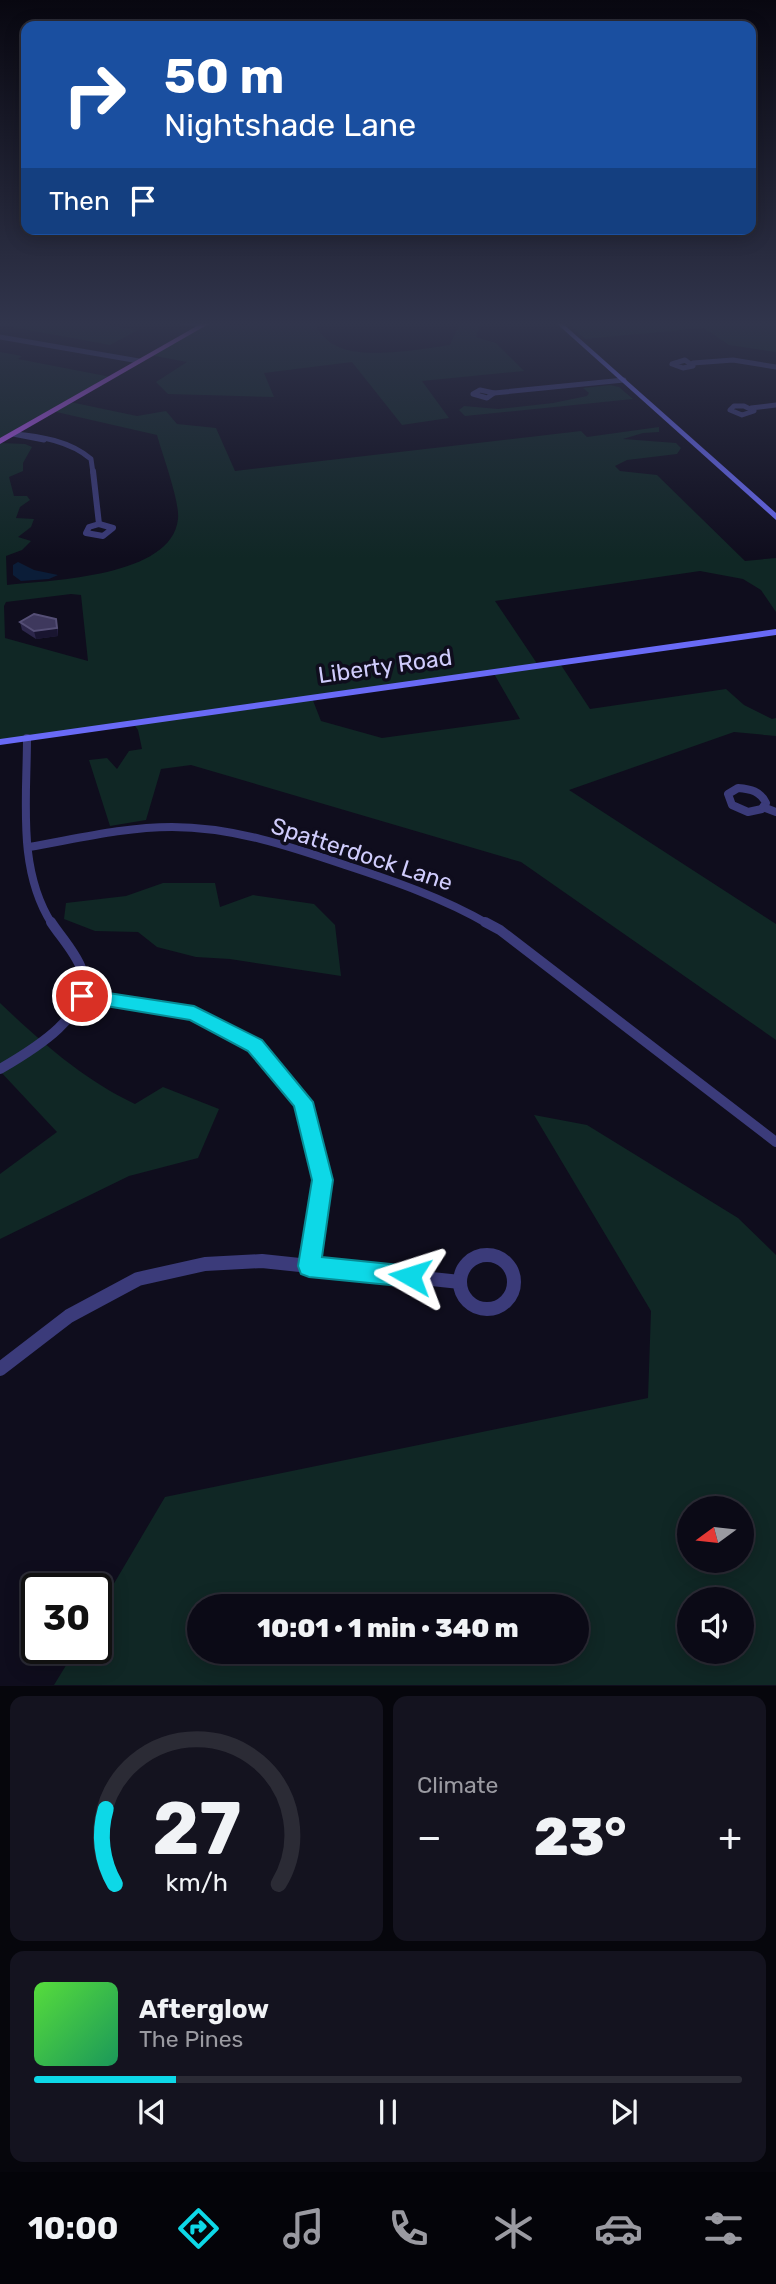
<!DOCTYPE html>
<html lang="en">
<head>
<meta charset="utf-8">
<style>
	:root { --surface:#0b0a16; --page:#14131f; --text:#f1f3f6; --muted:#9a9aa1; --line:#2b2b35; --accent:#0dd8e7 }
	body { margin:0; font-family:Rubik,sans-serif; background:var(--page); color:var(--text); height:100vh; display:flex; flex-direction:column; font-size:26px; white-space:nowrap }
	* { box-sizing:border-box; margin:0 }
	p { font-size:23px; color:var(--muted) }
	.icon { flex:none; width:38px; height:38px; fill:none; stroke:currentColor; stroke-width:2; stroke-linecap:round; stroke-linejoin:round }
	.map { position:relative; height:1686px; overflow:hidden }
	.drawer { display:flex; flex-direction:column; gap:10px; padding:10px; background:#06060c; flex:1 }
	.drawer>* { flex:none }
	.banner { position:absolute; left:21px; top:21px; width:735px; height:214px; border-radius:14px; box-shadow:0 4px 18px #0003,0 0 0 2px var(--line); background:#1a4fa0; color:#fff; overflow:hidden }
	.needle { width:46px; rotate:255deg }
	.buttons { position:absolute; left:677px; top:1496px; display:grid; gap:14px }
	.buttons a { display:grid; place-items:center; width:77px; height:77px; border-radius:50%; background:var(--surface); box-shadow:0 4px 18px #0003,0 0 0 2px var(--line); font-size:35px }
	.speed { position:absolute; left:21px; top:1573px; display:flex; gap:14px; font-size:35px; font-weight:700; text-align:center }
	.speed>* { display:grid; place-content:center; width:91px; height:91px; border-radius:50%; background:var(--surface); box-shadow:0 4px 18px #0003,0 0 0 2px var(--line); line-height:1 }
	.speed .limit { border:4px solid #111; border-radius:10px; background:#fff; color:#111 }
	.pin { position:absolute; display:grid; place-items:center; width:60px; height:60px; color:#fff; margin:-30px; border:4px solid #fff; border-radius:50%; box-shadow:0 2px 7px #0007 }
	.me { position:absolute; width:77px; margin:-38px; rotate:276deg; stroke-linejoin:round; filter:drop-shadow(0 0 5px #0008) }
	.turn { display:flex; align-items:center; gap:24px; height:147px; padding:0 28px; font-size:32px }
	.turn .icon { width:91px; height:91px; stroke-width:2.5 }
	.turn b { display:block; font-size:49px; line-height:60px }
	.then { display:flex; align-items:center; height:66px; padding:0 28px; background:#0003; gap:14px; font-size:26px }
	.big { font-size:52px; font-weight:800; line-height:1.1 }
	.drawer .tile { flex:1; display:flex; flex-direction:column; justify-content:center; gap:10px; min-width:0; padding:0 24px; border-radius:14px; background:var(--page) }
	.drawer .dial { align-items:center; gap:0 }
	.dial svg { height:182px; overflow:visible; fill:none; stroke:var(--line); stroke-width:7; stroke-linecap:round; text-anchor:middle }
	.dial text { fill:var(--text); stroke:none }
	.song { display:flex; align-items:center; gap:21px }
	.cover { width:84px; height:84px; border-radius:10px; background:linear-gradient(135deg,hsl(110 70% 55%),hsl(150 70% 35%)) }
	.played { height:7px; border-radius:4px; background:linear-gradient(90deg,var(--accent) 20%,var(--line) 20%) }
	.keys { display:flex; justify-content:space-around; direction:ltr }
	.heat { display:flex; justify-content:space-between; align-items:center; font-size:38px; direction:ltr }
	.drawer .tiles { flex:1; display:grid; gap:10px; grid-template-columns:1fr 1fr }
	.tile:last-child { grid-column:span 2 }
	.trip { position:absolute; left:187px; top:1594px; width:402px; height:70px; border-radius:35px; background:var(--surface); box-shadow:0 4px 18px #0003,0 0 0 2px var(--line); font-weight:800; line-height:70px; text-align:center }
	.dock { display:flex; height:112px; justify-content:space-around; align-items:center; background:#040409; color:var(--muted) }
	.dock .icon { width:49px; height:49px }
	.dock .current { color:var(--accent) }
	.dock b { font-size:32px; color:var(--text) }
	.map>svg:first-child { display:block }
	.green { fill:#102725; fill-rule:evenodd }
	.water { fill:#0b1d38 }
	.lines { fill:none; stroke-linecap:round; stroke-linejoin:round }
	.street-far4 { stroke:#3b3b7a; stroke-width:5 }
	.street-far3 { stroke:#3b3b7a; stroke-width:6 }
	.street-far2 { stroke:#3b3b7a; stroke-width:8 }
	.street-far1 { stroke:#3b3b7a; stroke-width:10 }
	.street { stroke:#3b3b7a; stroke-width:14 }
	.secondary { fill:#696af6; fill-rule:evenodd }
	.primary { fill:#b75af5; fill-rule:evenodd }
	.wall { fill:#2c264a }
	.shaded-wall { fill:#191530 }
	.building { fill:#3e385d; stroke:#554f76; stroke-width:2 }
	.route { fill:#0dd8e7; stroke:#088c96; stroke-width:2 }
	.labels { text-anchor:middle; stroke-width:7; stroke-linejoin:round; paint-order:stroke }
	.street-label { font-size:23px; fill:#d0ccfc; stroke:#0f0d1d }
</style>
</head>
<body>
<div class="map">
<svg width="776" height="1686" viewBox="0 0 776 1686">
	<rect width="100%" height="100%" fill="#0f0d1d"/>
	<g class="green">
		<polygon points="0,322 89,322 138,330 110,345 0,325"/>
		<path d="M 209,322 L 244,326 L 252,322 L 318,322 L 317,329 C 322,334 327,341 333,344 C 359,361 421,349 450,345 L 460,322 L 489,322 L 480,326 L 476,337 L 496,343 L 524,371 L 422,381 L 449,418 L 402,425 L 352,362 L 264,373 L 274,397 L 168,394 L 156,382 L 187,362 L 150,355 Z"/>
		<polygon points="566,322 776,322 776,352 729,345 704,328 585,339"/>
		<path d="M 0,352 L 22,356 L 18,359 L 111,377 L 70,402 L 137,416 L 166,411 L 177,424 L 216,428 L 235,471 L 581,431 L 587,437 L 659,427 L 659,432 L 643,433 L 623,439 L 676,443 L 681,448 L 677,454 L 627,460 L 615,466 L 620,471 L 657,475 L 745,561 L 776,558 L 776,612 L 761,590 L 743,579 L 700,571 L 495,601 L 538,665 L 559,662 L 590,709 L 726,689 L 744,705 L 772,719 L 776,718 L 776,736 L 734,732 L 569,790 L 776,924 L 776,1040 L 521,862 L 191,765 L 161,769 L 146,820 L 110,826 L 89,760 L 107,758 L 117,769 L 129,751 L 142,749 L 138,730 L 133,723 L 0,742 L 0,443 L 25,444 L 32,447 L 23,463 L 23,471 L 9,477 L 14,496 L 27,496 L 30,500 L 20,507 L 16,518 L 34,519 L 31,527 L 18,537 L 31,541 L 22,550 L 6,556 L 7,585 C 52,580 172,577 178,519 C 180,501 162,454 157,435 L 52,411 L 0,441 ZM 71,594 L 81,595 L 88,661 L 5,638 L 4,606 L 6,602 ZM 493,672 L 520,719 L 382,738 L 321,721 L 312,698 Z"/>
		<polygon points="610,385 619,387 633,399 465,416 459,410 464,406 498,409 553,403 587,396 589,393 583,388"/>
		<polygon points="163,883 215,883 220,907 253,895 314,904 335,925 341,976 230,959 196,957 157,947 138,932 95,931 64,919 66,903 126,896"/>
		<path d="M 0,1003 C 41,1042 84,1080 135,1104 L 163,1087 L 219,1109 L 198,1158 L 129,1176 L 0,1239 L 0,1174 L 57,1132 L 0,1071 Z"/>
		<path d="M 534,1115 L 587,1125 L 738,1218 L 776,1255 L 776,1685 L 54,1685 L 76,1649 L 96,1648 L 96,1614 L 165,1497 L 648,1398 L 651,1311 ZM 742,1508 L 742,1561 L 690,1561 L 690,1508 ZM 690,1600 L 742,1600 L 742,1652 L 690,1652 ZM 200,1606 L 578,1606 L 578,1652 L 200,1652 Z"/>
	</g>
	<polygon class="water" points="18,562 34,570 58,575 49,579 21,581 13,575 13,565"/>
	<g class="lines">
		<g class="street-far4">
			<polyline points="182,322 203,325"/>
			<polyline points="0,337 139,361"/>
			<polygon points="685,360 693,366 683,368 672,364"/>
			<polyline points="693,363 733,360 776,367"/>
			<polygon points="480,390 494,393 487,398 473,394"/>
			<polyline points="494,393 624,380"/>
			<polygon points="734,406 744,406 754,411 742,415 730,410"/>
			<polyline points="751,408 776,405"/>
			<path d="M 44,440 L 13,434 C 40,436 70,441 91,459 L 93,473"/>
		</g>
		<g class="street-far3">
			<polyline points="93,471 99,524"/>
			<polygon points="99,524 113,528 103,536 86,533 89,527"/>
		</g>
		<g class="street-far2">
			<path d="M 27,738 C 27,799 17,870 52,924"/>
			<path d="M 738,788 C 751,789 760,791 766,803 L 762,809 L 748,812 L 732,805 L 728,794 Z"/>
			<polyline points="763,807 776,812"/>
			<path d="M 29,847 C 76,839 124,827 172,827 C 232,827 289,846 345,865 C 394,881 443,898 488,924"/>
		</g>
		<g class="street-far1">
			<polyline points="485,922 500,930 776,1142"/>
			<polyline points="82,996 194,1013 255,1045 303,1102 323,1180 311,1255"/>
			<path d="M 0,1069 C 31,1051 97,1013 81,968 C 75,952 60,936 51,922"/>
		</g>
		<g class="street">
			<circle cx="487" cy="1282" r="27"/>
			<polyline points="309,1266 311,1253"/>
			<polyline points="0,1369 69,1316 138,1279 205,1264 262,1261 460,1282"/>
		</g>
		<g class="secondary">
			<polygon points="555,322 561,322 776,513 776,520"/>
			<polygon points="776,629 776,635 0,745 0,739"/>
		</g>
		<polygon class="primary" points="204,322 212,322 0,444 0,438"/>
	</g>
	<polygon class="wall" points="20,622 58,627 58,636 36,639 22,630"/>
	<polygon class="shaded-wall" points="56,619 58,636 36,639 34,631"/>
	<polygon class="building" points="34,614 56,619 57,628 34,631 20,622"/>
	<linearGradient id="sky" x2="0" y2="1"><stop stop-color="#080710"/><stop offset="0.58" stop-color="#31354c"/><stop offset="1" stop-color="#31354c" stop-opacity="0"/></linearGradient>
	<rect width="776" height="558" fill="url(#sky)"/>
	<polygon class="route" points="82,989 194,1006 262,1040 313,1102 333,1180 322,1257 410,1266 418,1269 421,1276 418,1284 410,1287 309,1277 301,1274 298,1266 312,1180 294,1106 248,1051 190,1020 76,1001 73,996 76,991"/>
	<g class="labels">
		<g class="street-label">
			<text transform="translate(385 666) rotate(-8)" y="8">Liberty Road</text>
			<text transform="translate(362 854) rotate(18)" y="8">Spatterdock Lane</text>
		</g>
	</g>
</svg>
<div class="buttons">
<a><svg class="needle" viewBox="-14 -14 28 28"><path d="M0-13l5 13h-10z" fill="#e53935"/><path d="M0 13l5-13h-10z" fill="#9a9aa1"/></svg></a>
<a><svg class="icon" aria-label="sound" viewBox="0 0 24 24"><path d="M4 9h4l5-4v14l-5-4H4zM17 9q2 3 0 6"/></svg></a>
</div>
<div class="speed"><div class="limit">30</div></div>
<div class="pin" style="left:82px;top:996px;background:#d93025"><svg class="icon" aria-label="arrive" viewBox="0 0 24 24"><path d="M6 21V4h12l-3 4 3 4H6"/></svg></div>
<svg class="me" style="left:410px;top:1276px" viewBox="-20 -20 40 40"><path d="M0-17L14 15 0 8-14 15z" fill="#0dd8e7" stroke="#fff" stroke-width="4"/></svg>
<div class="trip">10:01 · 1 min · 340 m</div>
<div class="banner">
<div class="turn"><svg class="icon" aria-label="right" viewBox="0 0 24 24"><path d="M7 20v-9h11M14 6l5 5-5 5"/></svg><div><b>50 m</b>Nightshade Lane</div></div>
<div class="then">Then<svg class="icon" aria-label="arrive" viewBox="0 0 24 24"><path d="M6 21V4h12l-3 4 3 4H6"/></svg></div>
</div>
</div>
<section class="drawer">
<div class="tiles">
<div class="tile dial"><svg viewBox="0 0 100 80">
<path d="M14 69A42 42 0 1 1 86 69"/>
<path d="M14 69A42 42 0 0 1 10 36" stroke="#0dd8e7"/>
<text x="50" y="56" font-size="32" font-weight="700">27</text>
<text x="50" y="72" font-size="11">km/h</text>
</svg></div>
<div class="tile"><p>Climate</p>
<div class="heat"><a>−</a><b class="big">23°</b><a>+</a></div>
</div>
<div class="tile">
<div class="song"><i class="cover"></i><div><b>Afterglow</b><p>The Pines</p></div></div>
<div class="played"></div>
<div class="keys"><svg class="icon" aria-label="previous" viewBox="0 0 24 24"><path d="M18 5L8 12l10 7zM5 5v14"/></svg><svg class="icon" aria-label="pause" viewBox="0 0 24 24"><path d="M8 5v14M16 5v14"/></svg><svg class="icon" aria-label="next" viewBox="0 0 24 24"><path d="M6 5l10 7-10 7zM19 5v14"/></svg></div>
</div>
</div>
</section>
<nav class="dock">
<b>10:00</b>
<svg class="icon current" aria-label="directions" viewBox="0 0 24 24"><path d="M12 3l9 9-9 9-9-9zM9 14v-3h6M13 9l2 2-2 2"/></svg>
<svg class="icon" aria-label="music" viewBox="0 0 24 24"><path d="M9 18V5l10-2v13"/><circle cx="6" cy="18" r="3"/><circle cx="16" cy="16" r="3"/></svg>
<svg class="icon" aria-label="phone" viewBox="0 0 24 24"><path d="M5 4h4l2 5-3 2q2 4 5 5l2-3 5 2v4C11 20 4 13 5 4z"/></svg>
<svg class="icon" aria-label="climate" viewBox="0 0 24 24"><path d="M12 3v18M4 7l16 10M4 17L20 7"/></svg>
<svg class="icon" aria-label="car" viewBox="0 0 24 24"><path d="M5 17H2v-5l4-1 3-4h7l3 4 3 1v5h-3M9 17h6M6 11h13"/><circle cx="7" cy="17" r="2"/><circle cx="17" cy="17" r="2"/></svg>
<svg class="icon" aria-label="filters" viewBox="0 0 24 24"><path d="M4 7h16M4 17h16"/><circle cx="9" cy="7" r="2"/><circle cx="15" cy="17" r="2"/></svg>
</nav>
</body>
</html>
